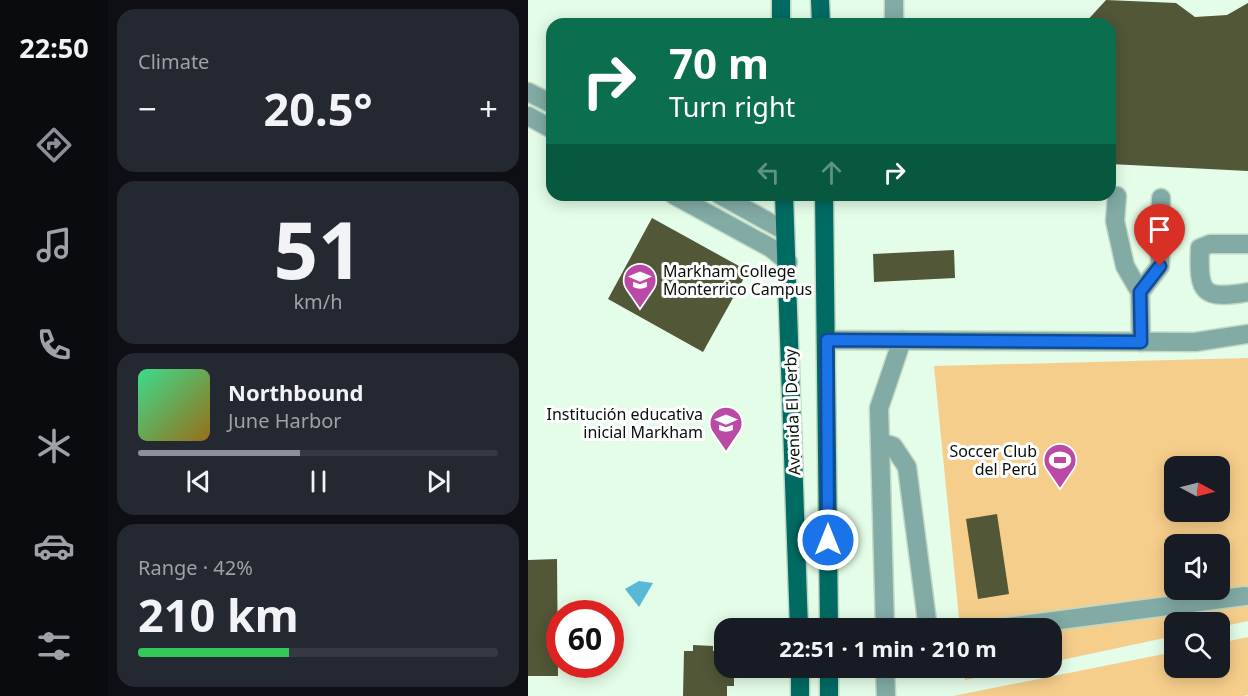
<!DOCTYPE html>
<html lang="en">
<head>
<meta charset="utf-8">
<style>
	:root { --surface:#171b24; --page:#242831; --text:#f1f3f6; --muted:#9ea1a6; --line:#363941; --accent:#8c9099 }
	body { margin:0; font-family:"Noto Sans",sans-serif; background:var(--page); color:var(--text); height:100vh; display:flex; flex-direction:column; font-size:22px; white-space:nowrap }
	* { box-sizing:border-box; margin:0 }
	p { font-size:20px; color:var(--muted) }
	.icon { flex:none; width:33px; height:33px; fill:none; stroke:currentColor; stroke-width:2; stroke-linecap:round; stroke-linejoin:round }
	.map { position:relative; flex:1; overflow:hidden }
	.sheet { display:flex; flex-direction:column; gap:9px; padding:9px; background:#0d0f14; width:420px }
	.sheet>* { flex:none }
	.banner { position:absolute; left:18px; top:18px; width:570px; height:183px; border-radius:18px; box-shadow:0 3px 15px #0003; background:#0b6e4f; color:#fff; overflow:hidden }
	.needle { width:39px; rotate:97deg }
	.tools { position:absolute; left:636px; top:456px; display:grid; gap:12px }
	.tools a { display:grid; place-items:center; width:66px; height:66px; border-radius:12px; background:var(--surface); box-shadow:0 3px 15px #0003; font-size:30px }
	.speed { position:absolute; left:18px; top:600px; display:flex; gap:12px; font-size:30px; font-weight:700; text-align:center }
	.speed>* { display:grid; place-content:center; width:78px; height:78px; border-radius:50%; background:var(--surface); box-shadow:0 3px 15px #0003; line-height:1 }
	.speed .limit { border:9px solid #d22; background:#fff; color:#111 }
	.pin { position:absolute; display:grid; place-items:center; width:51px; height:51px; color:#fff; margin:-62px -26px; border-radius:50% 50% 50% 0; rotate:-45deg; box-shadow:0 0 6px #0007 }
	.pin .icon { rotate:45deg }
	.me { position:absolute; width:66px; margin:-33px; rotate:0deg; stroke-linejoin:round; filter:drop-shadow(0 0 4px #0008) }
	.turn { display:flex; align-items:center; gap:21px; height:126px; padding:0 24px; font-size:27px }
	.turn .icon { width:78px; height:78px; stroke-width:2.5 }
	.turn b { display:block; font-size:42px; line-height:51px }
	.lanes { display:flex; align-items:center; height:57px; padding:0 24px; background:#0003; justify-content:center; gap:30px; direction:ltr }
	.lanes .off { opacity:.35 }
	.big { font-size:45px; font-weight:700; line-height:1.1 }
	.sheet .card { flex:1; display:flex; flex-direction:column; justify-content:center; gap:9px; min-width:0; padding:0 21px; border-radius:18px; background:var(--page) }
	.sheet .dial { align-items:center; gap:0 }
	.dial b { font-size:78px; line-height:1 }
	.song { display:flex; align-items:center; gap:18px }
	.cover { width:72px; height:72px; border-radius:9px; background:linear-gradient(135deg,hsl(150 70% 55%),hsl(40 70% 35%)) }
	.played { height:6px; border-radius:3px; background:linear-gradient(90deg,var(--accent) 45%,var(--line) 45%) }
	.keys { display:flex; justify-content:space-around; direction:ltr }
	.heat { display:flex; justify-content:space-between; align-items:center; font-size:33px; direction:ltr }
	.charge { height:9px; border-radius:4px; background:linear-gradient(90deg,#34c759 42%,var(--line) 0) }
	.trip { position:absolute; left:186px; top:618px; width:348px; height:60px; border-radius:18px; background:var(--surface); box-shadow:0 3px 15px #0003; font-weight:700; line-height:60px; text-align:center }
	main { display:flex; flex:1; min-height:0 }
	.dock { display:flex; flex-direction:column; width:108px; justify-content:space-around; align-items:center; background:#090b0e; color:var(--muted) }
	.dock .icon { width:42px; height:42px }
	.dock .current { color:var(--accent) }
	.dock b { font-size:27px; color:var(--text) }
	.map>svg:first-child { display:block }
	.green { fill:#f6ce8b; fill-rule:evenodd }
	.water { fill:#58b8d5 }
	.building { fill:#525738 }
	.lines { fill:none; stroke-linecap:round; stroke-linejoin:round }
	.minor-casing { stroke:#c0d7c4; stroke-width:21 }
	.major-casing { stroke:#c0d7c4; stroke-width:21 }
	.minor { stroke:#82aba5; stroke-width:18 }
	.major { stroke:#006b63; stroke-width:18 }
	.route-casing { stroke:#114b97; stroke-width:15 }
	.route { stroke:#1a73e8; stroke-width:10 }
	.labels { text-anchor:middle; stroke-width:6; stroke-linejoin:round; paint-order:stroke }
	.poi-label { font-size:16px; fill:#061109; stroke:#fff; text-anchor:end }
	.street-label { font-size:16px; fill:#061109; stroke:#fff }
</style>
</head>
<body>
<main>
<nav class="dock">
<b>22:50</b>
<svg class="icon current" aria-label="directions" viewBox="0 0 24 24"><path d="M12 3l9 9-9 9-9-9zM9 14v-3h6M13 9l2 2-2 2"/></svg>
<svg class="icon" aria-label="music" viewBox="0 0 24 24"><path d="M9 18V5l10-2v13"/><circle cx="6" cy="18" r="3"/><circle cx="16" cy="16" r="3"/></svg>
<svg class="icon" aria-label="phone" viewBox="0 0 24 24"><path d="M5 4h4l2 5-3 2q2 4 5 5l2-3 5 2v4C11 20 4 13 5 4z"/></svg>
<svg class="icon" aria-label="climate" viewBox="0 0 24 24"><path d="M12 3v18M4 7l16 10M4 17L20 7"/></svg>
<svg class="icon" aria-label="car" viewBox="0 0 24 24"><path d="M5 17H2v-5l4-1 3-4h7l3 4 3 1v5h-3M9 17h6M6 11h13"/><circle cx="7" cy="17" r="2"/><circle cx="17" cy="17" r="2"/></svg>
<svg class="icon" aria-label="filters" viewBox="0 0 24 24"><path d="M4 7h16M4 17h16"/><circle cx="9" cy="7" r="2"/><circle cx="15" cy="17" r="2"/></svg>
</nav>
<section class="sheet">
<div class="card"><p>Climate</p>
<div class="heat"><a>−</a><b class="big">20.5°</b><a>+</a></div>
</div>
<div class="card dial"><b>51</b><p>km/h</p></div>
<div class="card">
<div class="song"><i class="cover"></i><div><b>Northbound</b><p>June Harbor</p></div></div>
<div class="played"></div>
<div class="keys"><svg class="icon" aria-label="previous" viewBox="0 0 24 24"><path d="M18 5L8 12l10 7zM5 5v14"/></svg><svg class="icon" aria-label="pause" viewBox="0 0 24 24"><path d="M8 5v14M16 5v14"/></svg><svg class="icon" aria-label="next" viewBox="0 0 24 24"><path d="M6 5l10 7-10 7zM19 5v14"/></svg></div>
</div>
<div class="card"><p>Range · 42%</p><b class="big">210 km</b><div class="charge"></div></div>
</section>
<div class="map">
<svg width="720" height="696" viewBox="0 0 720 696">
	<rect width="100%" height="100%" fill="#e4fde8"/>
	<g class="green">
		<path d="M 720,358 L 720,621 L 692,627 L 692,622 L 646,622 L 646,636 L 524,662 L 524,628 L 432,628 L 406,366 ZM 646,466 L 692,466 L 692,512 L 646,512 ZM 646,544 L 692,544 L 692,590 L 646,590 Z"/>
		<polygon points="720,637 720,695 715,696 425,696 646,652 646,668 692,668 692,643"/>
		<polygon points="436,668 497,668 437,680"/>
	</g>
	<polygon class="water" points="111,581 125,583 111,607 97,589"/>
	<g class="building">
		<polygon points="578,0 648,3 667,17 699,15 720,3 720,171 582,164 582,24 556,24"/>
		<polygon points="124,218 220,271 175,352 80,299"/>
		<polygon points="426,250 427,278 346,282 345,254"/>
		<polygon points="469,514 481,594 450,599 438,519"/>
		<polygon points="29,559 30,676 0,676 0,560"/>
		<polygon points="165,645 185,646 185,651 196,651 196,668 206,668 206,686 199,686 199,696 155,696 156,651 165,651"/>
	</g>
	<g class="lines">
		<g class="minor-casing">
			<g id="minor">
				<polyline points="366,0 366,24"/>
				<polyline points="0,92 24,104"/>
				<polyline points="0,116 24,129"/>
				<polyline points="146,195 243,248 260,262"/>
				<polyline points="192,195 257,231"/>
				<polyline points="589,196 587,221 597,266 612,292 613,342"/>
				<path d="M 720,244 L 682,244 L 672,248 C 670,293 674,300 720,292"/>
				<polyline points="612,292 632,266 633,198"/>
				<polyline points="299,340 667,342 720,334"/>
				<polyline points="352,442 365,446 379,467 399,621 403,628"/>
				<polyline points="357,628 351,408 374,340"/>
				<polyline points="471,628 717,596"/>
				<polyline points="357,668 358,696"/>
			</g>
		</g>
		<g class="major-casing">
			<g id="major">
				<polyline points="253,0 253,24"/>
				<polyline points="292,0 293,24"/>
				<polyline points="256,195 271,628"/>
				<polyline points="296,195 301,628"/>
				<polyline points="272,668 272,696"/>
				<polyline points="301,668 301,696"/>
			</g>
		</g>
		<use href="#minor" class="minor"/>
		<use href="#major" class="major"/>
	</g>
	<g class="lines">
		<g class="route-casing">
			<polyline id="route" points="300,540 299,340 613,342 612,292 632,266"/>
		</g>
		<use href="#route" class="route"/>
	</g>
	<defs>
		<g id="school-pin" transform="scale(1.725)"><path d="M0 17L-7.5 6A9.5 9.5 0 1 1 7.5 6Z" fill="#ba4aa6" stroke="#fff"/><path d="M0-5L7-2L0 1L-7-2ZM-4 1L0 2.5L4 1V4Q0 6-4 4Z" fill="#fff"/></g>
		<g id="stadium-pin" transform="scale(1.725)"><path d="M0 17L-7.5 6A9.5 9.5 0 1 1 7.5 6Z" fill="#ba4aa6" stroke="#fff"/><path d="M0-5a6.5 5 0 1 0 0 10a6.5 5 0 1 0 0-10ZM-3.5-1.8h7v3.6h-7Z" fill="#fff"/></g>
	</defs>
	<g fill-rule="evenodd">
		<use href="#school-pin" x="112" y="280"/>
		<use href="#school-pin" x="198" y="423"/>
		<use href="#stadium-pin" x="532" y="460"/>
	</g>
	<g class="labels">
		<g class="poi-label">
			<text x="135" y="277" text-anchor="start">Markham College<tspan x="135" dy="18">Monterrico Campus</tspan></text>
			<text x="175" y="420">Institución educativa<tspan x="175" dy="18">inicial Markham</tspan></text>
			<text x="509" y="457">Soccer Club<tspan x="509" dy="18">del Perú</tspan></text>
		</g>
		<g class="street-label">
			<text transform="translate(264 412) rotate(-92)" y="6">Avenida El Derby</text>
		</g>
	</g>
</svg>
<div class="tools">
<a><svg class="needle" viewBox="-14 -14 28 28"><path d="M0-13l5 13h-10z" fill="#e53935"/><path d="M0 13l5-13h-10z" fill="#9ea1a6"/></svg></a>
<a><svg class="icon" aria-label="sound" viewBox="0 0 24 24"><path d="M4 9h4l5-4v14l-5-4H4zM17 9q2 3 0 6"/></svg></a>
<a><svg class="icon" aria-label="search" viewBox="0 0 24 24"><circle cx="10" cy="10" r="6"/><path d="M15 15l6 6"/></svg></a>
</div>
<div class="speed"><div class="limit">60</div></div>
<div class="pin" style="left:632px;top:266px;background:#d93025"><svg class="icon" aria-label="arrive" viewBox="0 0 24 24"><path d="M6 21V4h12l-3 4 3 4H6"/></svg></div>
<svg class="me" style="left:300px;top:540px" viewBox="-20 -20 40 40"><circle r="17" fill="#1a73e8" stroke="#fff" stroke-width="3"/><path d="M0-11L8 9 0 5-8 9z" fill="#fff"/></svg>
<div class="trip">22:51 · 1 min · 210 m</div>
<div class="banner">
<div class="turn"><svg class="icon" aria-label="right" viewBox="0 0 24 24"><path d="M7 20v-9h11M14 6l5 5-5 5"/></svg><div><b>70 m</b>Turn right</div></div>
<div class="lanes"><svg class="icon off" aria-label="left" viewBox="0 0 24 24"><path d="M17 20v-9H6M10 6l-5 5 5 5"/></svg><svg class="icon off" aria-label="ahead" viewBox="0 0 24 24"><path d="M12 20V5M6 11l6-6 6 6"/></svg><svg class="icon" aria-label="right" viewBox="0 0 24 24"><path d="M7 20v-9h11M14 6l5 5-5 5"/></svg></div>
</div>
</div>
</main>
</body>
</html>
